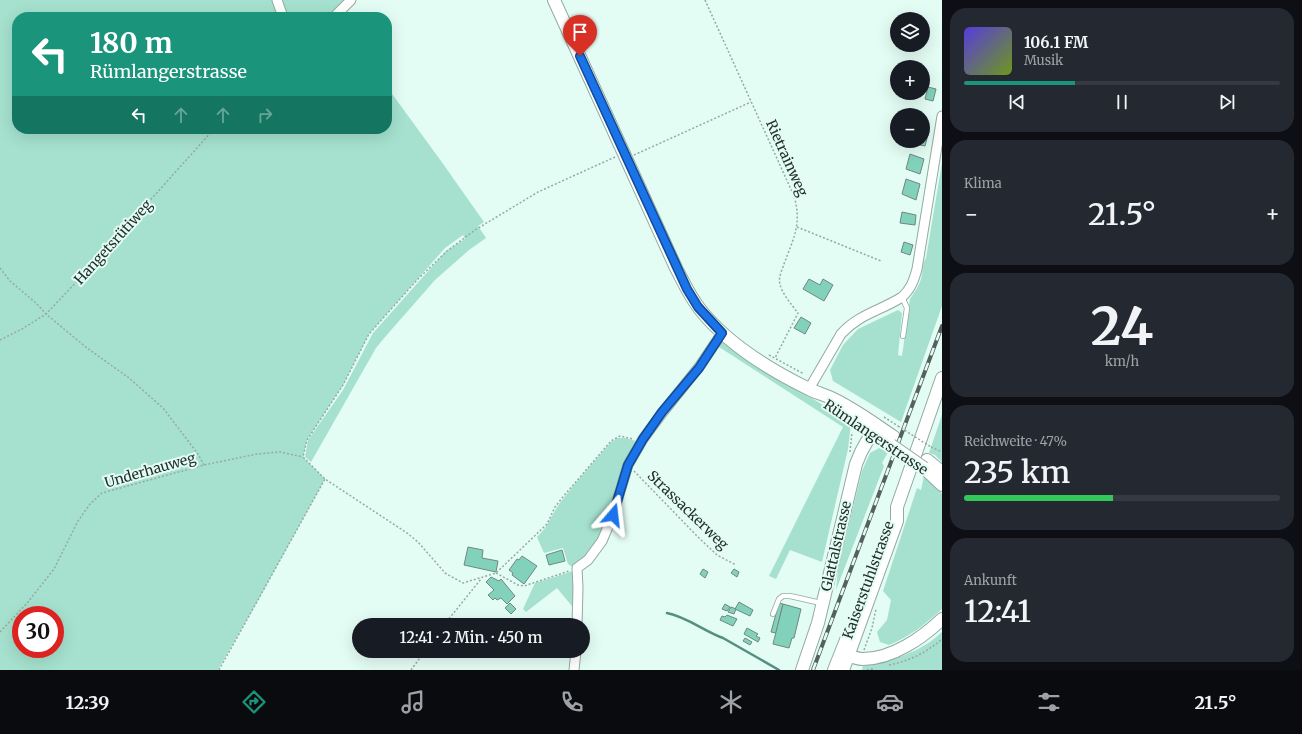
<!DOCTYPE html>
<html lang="de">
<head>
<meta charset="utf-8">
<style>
	:root { --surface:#171b24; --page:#242831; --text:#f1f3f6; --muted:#9ea1a6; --line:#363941; --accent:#1a947a }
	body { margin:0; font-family:Merriweather,serif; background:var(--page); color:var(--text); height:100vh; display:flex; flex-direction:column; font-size:15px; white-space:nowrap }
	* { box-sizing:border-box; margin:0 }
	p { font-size:13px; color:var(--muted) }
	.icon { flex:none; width:22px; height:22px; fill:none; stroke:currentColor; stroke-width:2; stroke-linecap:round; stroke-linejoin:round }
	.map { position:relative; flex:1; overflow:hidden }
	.drawer { display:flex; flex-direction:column; gap:8px; padding:8px; background:#0d0f14; width:360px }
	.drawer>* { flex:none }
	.hud { position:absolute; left:12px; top:12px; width:380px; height:122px; border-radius:16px; box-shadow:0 4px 16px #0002; background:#1a947a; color:#fff; overflow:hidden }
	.controls { position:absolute; left:890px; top:12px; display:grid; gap:8px }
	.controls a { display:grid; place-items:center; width:40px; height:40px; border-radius:50%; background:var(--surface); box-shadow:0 4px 16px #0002; font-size:20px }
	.speed { position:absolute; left:12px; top:606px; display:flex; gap:8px; font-size:20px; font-weight:700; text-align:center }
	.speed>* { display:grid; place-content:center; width:52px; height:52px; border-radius:50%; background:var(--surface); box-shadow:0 4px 16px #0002; line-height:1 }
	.speed .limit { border:6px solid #d22; background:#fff; color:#111 }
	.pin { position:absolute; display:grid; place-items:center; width:34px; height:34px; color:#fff; margin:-41px -17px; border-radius:50% 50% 50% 0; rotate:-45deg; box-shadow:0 0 4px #0007 }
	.pin .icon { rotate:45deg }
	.me { position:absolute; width:44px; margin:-22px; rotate:17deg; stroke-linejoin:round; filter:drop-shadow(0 0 3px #0008) }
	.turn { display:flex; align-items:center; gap:14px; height:84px; padding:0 12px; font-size:18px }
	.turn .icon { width:52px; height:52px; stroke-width:2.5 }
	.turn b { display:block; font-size:28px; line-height:34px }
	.lanes { display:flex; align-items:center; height:38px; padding:0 12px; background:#0003; justify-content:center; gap:20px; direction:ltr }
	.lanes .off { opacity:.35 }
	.big { font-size:30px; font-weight:600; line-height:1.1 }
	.drawer .card { flex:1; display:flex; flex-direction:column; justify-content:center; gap:6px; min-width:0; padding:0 14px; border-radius:16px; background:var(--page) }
	.drawer .dial { align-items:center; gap:0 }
	.dial b { font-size:52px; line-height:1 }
	.song { display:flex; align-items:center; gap:12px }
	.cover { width:48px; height:48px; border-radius:6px; background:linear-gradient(135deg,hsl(250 70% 55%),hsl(80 70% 35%)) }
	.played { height:4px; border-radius:2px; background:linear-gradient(90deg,var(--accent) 35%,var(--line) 35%) }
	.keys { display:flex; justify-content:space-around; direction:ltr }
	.heat { display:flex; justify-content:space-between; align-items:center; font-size:22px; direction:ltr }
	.charge { height:6px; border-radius:3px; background:linear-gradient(90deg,#34c759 47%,var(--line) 0) }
	.trip { position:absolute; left:352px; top:618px; width:238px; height:40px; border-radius:20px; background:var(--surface); box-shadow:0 4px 16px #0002; font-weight:600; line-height:40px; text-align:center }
	.dock { display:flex; height:64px; justify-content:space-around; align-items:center; background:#090b0e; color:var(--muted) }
	.dock .icon { width:28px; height:28px }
	.dock .selected { color:var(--accent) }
	.dock b { font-size:18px; color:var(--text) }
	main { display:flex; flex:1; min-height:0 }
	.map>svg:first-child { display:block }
	.green { fill:#a5e1ce; fill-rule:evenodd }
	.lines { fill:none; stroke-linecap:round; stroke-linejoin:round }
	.stream { stroke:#558f7f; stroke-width:2.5 }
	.building { fill:#82d2bb; stroke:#718780 }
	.lane-casing { stroke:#92aaa2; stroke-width:6 }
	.street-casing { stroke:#92aaa2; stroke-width:11 }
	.secondary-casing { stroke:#92aaa2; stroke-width:14 }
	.path { stroke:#96a9a3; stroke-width:1.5; stroke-dasharray:2 2; stroke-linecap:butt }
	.lane { stroke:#fff; stroke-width:4.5 }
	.street { stroke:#fff; stroke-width:9 }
	.secondary { stroke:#fff; stroke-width:12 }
	.rail-casing { stroke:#54615d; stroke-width:4 }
	.rail { stroke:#e3fcf4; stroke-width:2.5; stroke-dasharray:8; stroke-linecap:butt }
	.secondary-bridge-casing { stroke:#92aaa2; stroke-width:14; stroke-linecap:butt }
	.path-bridge { stroke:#96a9a3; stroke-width:1.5; stroke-dasharray:2 2; stroke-linecap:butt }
	.secondary-bridge { stroke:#fff; stroke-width:12 }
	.route-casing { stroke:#114b97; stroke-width:10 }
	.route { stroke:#1a73e8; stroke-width:7 }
	.labels { text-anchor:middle; stroke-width:4; stroke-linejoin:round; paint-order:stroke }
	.street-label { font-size:14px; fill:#252f2c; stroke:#e3fcf4 }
</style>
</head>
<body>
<main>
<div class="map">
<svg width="942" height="670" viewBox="0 0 942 670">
	<rect width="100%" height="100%" fill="#e3fcf4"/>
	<g class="green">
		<path d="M 0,0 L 345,0 L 327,17 L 17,17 L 17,129 L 387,129 L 387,87 L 441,161 L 484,222 L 478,226 L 486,238 L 469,250 L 435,280 L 385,337 L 376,348 L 311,462 L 305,457 L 308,440 L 343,390 L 373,333 L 446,251 L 465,239 L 463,235 L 445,248 L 369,334 L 343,385 L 307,440 L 303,457 L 325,479 L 260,597 L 218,670 L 0,670 ZM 21,615 L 55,615 L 55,649 L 21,649 Z"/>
		<path d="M 942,163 L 942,306 L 901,422 L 833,381 L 830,370 L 843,345 L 858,329 L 898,310 L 902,313 L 898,355 L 902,356 L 910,299 C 914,293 919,286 921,279 C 923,272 922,264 926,258 Z"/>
		<polygon points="724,342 851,423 848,449 822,562 790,550 776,579 769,576 843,427 716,345"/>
		<polygon points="942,415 942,462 935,455 929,453"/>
		<path d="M 618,438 L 626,438 L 639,442 L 612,514 L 587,559 L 574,568 L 568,564 L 563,548 L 544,553 L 537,537 C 550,525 552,512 563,499 C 578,479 595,461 611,442 Z"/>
		<polygon points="879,448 888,452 882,463 884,466 836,590 838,569 862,471 870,453"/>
		<path d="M 924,476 L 940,491 L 942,494 L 942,609 C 924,625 911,636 889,645 L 880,642 L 877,632 L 887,620 L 891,600 L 883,591 L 917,488 L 921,490 Z"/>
		<polygon points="573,571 576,571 576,611 557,588 526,612 523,609 535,583"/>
		<path d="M 942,632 L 942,670 L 862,670 L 863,666 C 893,660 920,653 942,632 Z"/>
	</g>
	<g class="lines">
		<path class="stream" d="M 667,613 C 687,617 704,631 723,638 L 779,670"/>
	</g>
	<g class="building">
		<polygon points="928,87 936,89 933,101 925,99"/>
		<polygon points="923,130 929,131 925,146 910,143 910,141 923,141"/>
		<polygon points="910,154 924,159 920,174 906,169"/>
		<polygon points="906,179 920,184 916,200 902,194"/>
		<polygon points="902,212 916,215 915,225 900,223"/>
		<polygon points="904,242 913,245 910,255 901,252"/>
		<polygon points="809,279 820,285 823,279 833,285 824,301 803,289"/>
		<polygon points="801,317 811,323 805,334 794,328"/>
		<polygon points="468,547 483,550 482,558 498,561 496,572 464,565"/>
		<polygon points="562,550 565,561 549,565 546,555"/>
		<polygon points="522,556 537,566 524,584 512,575 513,573 509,570 517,559 519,560"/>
		<polygon points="703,569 708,572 705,578 700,574"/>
		<polygon points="734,569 739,572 737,577 731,573"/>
		<polygon points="491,577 499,581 501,579 515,596 507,604 501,598 497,600 495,598 493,600 488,595 494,590 486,582"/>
		<polygon points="739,602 753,610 750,616 735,609"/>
		<polygon points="510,603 516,609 511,614 505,608"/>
		<polygon points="779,603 783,604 776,633 771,632"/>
		<polygon points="725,604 730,607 727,611 722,609"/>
		<polygon points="783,604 801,609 794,638 792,638 789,648 773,644"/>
		<polygon points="731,607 736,609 734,614 728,612"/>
		<polygon points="727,615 737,619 733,626 720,620 722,616 725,617"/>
		<polygon points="747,628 758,634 756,636 760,638 758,642 744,634"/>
		<polygon points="745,638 752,642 750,645 743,641"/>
	</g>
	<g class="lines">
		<g class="lane-casing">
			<g id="lane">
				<polyline points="902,297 907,308 903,336"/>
				<polyline points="773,614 779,599 783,596 790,596 821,603"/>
			</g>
		</g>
		<g class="street-casing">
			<g id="street">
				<polyline points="277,0 283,17"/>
				<polyline points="334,17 351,0"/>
				<path d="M 809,389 L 841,334 C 859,314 880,311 902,297 C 911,289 914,280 917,269 L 942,116"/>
				<polyline points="577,625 578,588 577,568 588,560 602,541 613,515 628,465 643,439 663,412 699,367 722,333"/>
				<polyline points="574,670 576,651"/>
			</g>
		</g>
		<g class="secondary-casing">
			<g id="secondary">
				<path d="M 554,0 L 676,268 C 683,281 689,295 699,308 C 726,343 768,369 809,389 C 815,392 822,394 829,397 C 852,407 873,423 894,437"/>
				<polyline points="832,407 877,436"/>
				<polyline points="927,460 942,472"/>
				<polyline points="924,468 942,485"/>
				<path d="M 842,653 C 849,656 856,659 863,659 C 892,659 922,638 942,619"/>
				<polyline points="802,670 818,623 856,464 861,452 876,425"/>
				<polyline points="834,670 848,635"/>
				<polyline points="843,670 897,521 897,507 942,378"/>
			</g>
		</g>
		<g class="path">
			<path d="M 705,0 L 794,196 C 802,224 794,237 784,264 C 782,270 778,278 780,284 C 782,294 792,305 798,313 L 775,358"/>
			<polyline points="634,155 751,102"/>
			<polyline points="615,157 538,192 475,230 447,251 418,279 369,334 343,385 307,440 303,457 325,479 407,533 418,542 445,573 463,583 496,573 547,524 555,507 562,498 611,441 620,436 633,439"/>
			<polyline points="797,227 881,261"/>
			<polyline points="0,268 10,281 36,303 46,314 87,348 129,378 163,408 198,454 204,465"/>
			<polyline points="0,340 22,329 46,314 84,274 214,129"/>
			<polyline points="769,355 804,374"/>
			<polyline points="884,417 898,426"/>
			<polyline points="931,447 942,452"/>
			<polyline points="850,452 852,432"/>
			<polyline points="634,471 698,537 717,555 736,565"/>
			<polyline points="496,573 518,585 524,586 569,571"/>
			<polyline points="444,625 481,579"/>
			<polyline points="0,632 28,602 54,569 78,521 90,504 102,493 204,465 257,454 280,452 303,457"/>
			<polyline points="864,650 872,628 876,609"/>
			<path d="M 889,665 C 909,661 926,653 942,639"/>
			<polyline points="219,670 325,479"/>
			<polyline points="411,670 425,651"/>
			<polyline points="867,670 873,669"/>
		</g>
		<use href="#lane" class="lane"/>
		<use href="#street" class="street"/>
		<use href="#secondary" class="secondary"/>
		<g class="rail-casing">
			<polyline id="rail" points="813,670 942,326"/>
		</g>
		<use href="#rail" class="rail"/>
		<g class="secondary-bridge-casing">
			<polyline id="secondary-bridge" points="891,445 924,468"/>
		</g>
		<polyline class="path-bridge" points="898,426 931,447"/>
		<use href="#secondary-bridge" class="secondary-bridge"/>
	</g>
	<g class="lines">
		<g class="route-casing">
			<polyline id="route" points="580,56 687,289 698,307 722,333 699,368 662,412 643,439 628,465 613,515"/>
		</g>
		<use href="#route" class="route"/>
	</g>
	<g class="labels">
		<g class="street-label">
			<text transform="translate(787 158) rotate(66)" y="5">Rietrainweg</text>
			<text transform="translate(113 242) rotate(-48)" y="5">Hangetsrütiweg</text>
			<text transform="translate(876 437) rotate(34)" y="5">Rümlangerstrasse</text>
			<text transform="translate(150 470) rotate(-16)" y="5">Underhauweg</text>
			<text transform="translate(688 510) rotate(44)" y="5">Strassackerweg</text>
			<text transform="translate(836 546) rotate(-77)" y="5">Glattalstrasse</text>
			<text transform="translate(868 580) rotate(-70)" y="5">Kaiserstuhlstrasse</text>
		</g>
	</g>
</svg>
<div class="controls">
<a><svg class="icon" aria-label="layers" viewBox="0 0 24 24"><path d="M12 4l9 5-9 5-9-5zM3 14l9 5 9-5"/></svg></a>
<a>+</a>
<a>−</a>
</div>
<div class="speed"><div class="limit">30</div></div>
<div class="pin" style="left:580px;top:56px;background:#d93025"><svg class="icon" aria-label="arrive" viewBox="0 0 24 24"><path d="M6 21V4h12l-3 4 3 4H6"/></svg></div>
<svg class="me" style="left:613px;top:515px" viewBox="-20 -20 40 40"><path d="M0-17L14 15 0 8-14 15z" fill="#1a73e8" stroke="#fff" stroke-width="4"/></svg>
<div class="trip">12:41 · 2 Min. · 450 m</div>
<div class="hud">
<div class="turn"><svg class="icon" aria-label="left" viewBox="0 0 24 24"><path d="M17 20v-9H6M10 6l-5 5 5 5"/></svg><div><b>180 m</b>Rümlangerstrasse</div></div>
<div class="lanes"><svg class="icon" aria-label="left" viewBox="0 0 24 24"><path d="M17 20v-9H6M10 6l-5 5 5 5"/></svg><svg class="icon off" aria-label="ahead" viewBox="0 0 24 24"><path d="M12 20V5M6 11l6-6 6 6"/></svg><svg class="icon off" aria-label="ahead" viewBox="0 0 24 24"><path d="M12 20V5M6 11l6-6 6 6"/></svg><svg class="icon off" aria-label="right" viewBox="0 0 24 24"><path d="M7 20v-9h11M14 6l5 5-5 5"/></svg></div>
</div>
</div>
<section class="drawer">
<div class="card">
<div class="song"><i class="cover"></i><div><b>106.1 FM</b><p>Musik</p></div></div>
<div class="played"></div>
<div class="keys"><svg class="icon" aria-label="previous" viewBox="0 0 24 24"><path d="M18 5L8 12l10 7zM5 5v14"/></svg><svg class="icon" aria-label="pause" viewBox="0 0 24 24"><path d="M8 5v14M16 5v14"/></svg><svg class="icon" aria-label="next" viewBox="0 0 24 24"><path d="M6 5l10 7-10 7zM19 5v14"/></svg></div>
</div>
<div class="card"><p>Klima</p>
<div class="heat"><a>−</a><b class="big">21.5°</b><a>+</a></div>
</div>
<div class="card dial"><b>24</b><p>km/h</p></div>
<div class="card"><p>Reichweite · 47%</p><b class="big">235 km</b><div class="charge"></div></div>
<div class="card"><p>Ankunft</p><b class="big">12:41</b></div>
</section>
</main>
<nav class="dock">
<b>12:39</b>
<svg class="icon selected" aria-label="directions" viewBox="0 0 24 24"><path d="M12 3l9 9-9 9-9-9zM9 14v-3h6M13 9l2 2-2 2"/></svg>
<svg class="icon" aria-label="music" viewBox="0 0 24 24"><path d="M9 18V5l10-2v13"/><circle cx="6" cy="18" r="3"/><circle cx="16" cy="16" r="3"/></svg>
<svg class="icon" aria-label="phone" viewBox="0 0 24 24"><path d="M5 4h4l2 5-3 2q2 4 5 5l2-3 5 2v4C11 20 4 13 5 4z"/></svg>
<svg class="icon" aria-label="climate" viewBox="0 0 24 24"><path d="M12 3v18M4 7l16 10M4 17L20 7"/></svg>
<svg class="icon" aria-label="car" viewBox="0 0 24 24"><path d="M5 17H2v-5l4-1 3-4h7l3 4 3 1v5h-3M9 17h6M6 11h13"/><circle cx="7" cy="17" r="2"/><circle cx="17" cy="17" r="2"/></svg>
<svg class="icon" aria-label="filters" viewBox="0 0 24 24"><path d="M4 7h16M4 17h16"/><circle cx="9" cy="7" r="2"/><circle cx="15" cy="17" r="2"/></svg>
<b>21.5°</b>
</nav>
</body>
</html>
